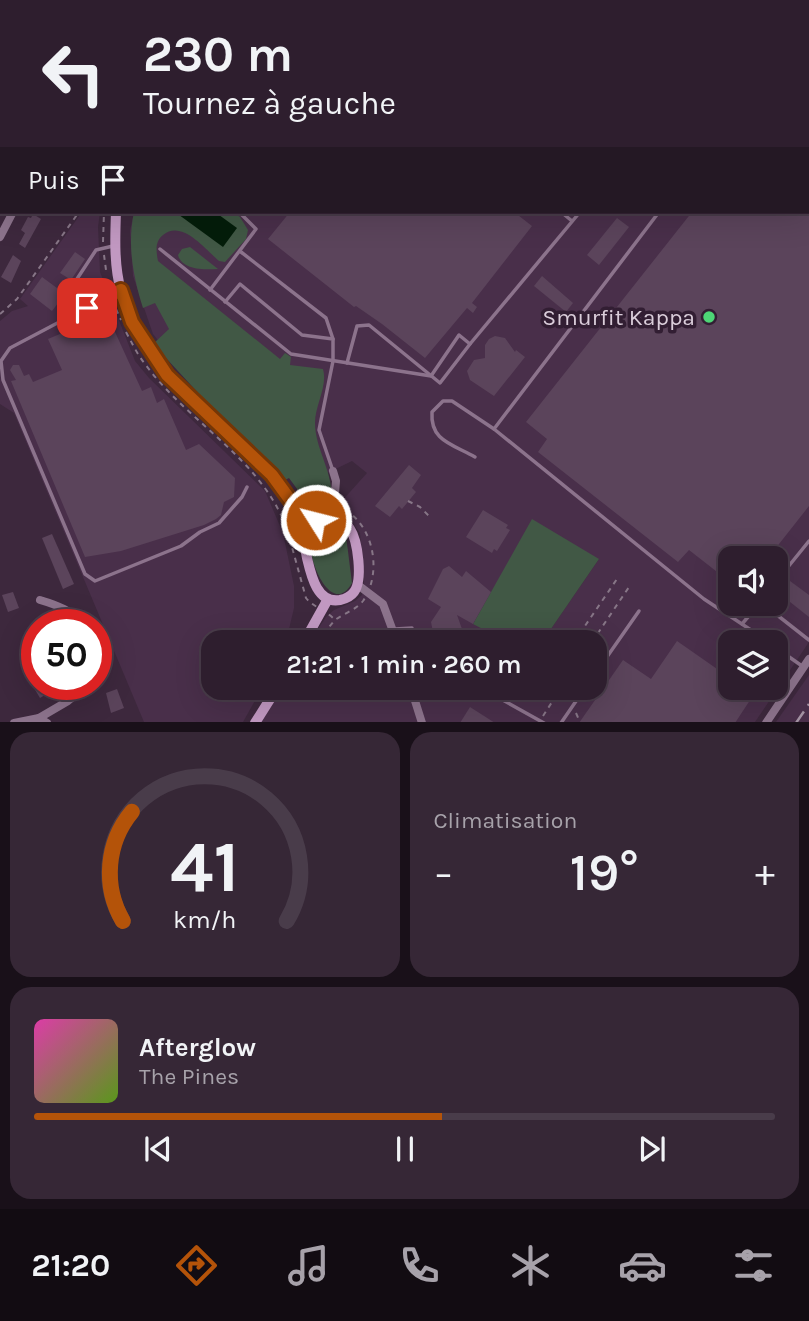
<!DOCTYPE html>
<html lang="fr">
<head>
<meta charset="utf-8">
<style>
	:root { --surface:#2e1e2e; --page:#362736; --text:#f1f3f6; --muted:#a7a2aa; --line:#493c4a; --accent:#b45309 }
	body { margin:0; font-family:Karla,sans-serif; background:var(--page); color:var(--text); height:100vh; display:flex; flex-direction:column; font-size:26px; white-space:nowrap }
	* { box-sizing:border-box; margin:0 }
	p { font-size:23px; color:var(--muted) }
	.icon { flex:none; width:38px; height:38px; fill:none; stroke:currentColor; stroke-width:2; stroke-linecap:round; stroke-linejoin:round }
	.map { position:relative; height:722px; overflow:hidden }
	.drawer { display:flex; flex-direction:column; gap:10px; padding:10px; background:#191019; flex:1 }
	.drawer>* { flex:none }
	.banner { position:absolute; left:0px; top:0px; width:810px; height:214px; box-shadow:0 7px 28px #0002,0 0 0 2px var(--line); background:#2e1e2e; color:var(--text); overflow:hidden }
	.controls { position:absolute; left:718px; top:546px; display:grid; gap:14px }
	.controls a { display:grid; place-items:center; width:70px; height:70px; border-radius:14px; background:var(--surface); box-shadow:0 7px 28px #0002,0 0 0 2px var(--line); font-size:35px }
	.speed { position:absolute; left:21px; top:609px; display:flex; gap:14px; font-size:35px; font-weight:700; text-align:center }
	.speed>* { display:grid; place-content:center; width:91px; height:91px; border-radius:50%; background:var(--surface); box-shadow:0 7px 28px #0002,0 0 0 2px var(--line); line-height:1 }
	.speed .limit { border:10px solid #d22; background:#fff; color:#111 }
	.pin { position:absolute; display:grid; place-items:center; width:60px; height:60px; color:#fff; margin:-30px; border-radius:14px; box-shadow:0 4px 10px #0006 }
	.me { position:absolute; width:77px; margin:-38px; rotate:306deg; stroke-linejoin:round; filter:drop-shadow(0 0 5px #0008) }
	.turn { display:flex; align-items:center; gap:24px; height:147px; padding:0 28px; font-size:32px }
	.turn .icon { width:91px; height:91px; stroke-width:2.5 }
	.turn b { display:block; font-size:49px; line-height:60px }
	.then { display:flex; align-items:center; height:66px; padding:0 28px; background:#0003; gap:14px; font-size:26px }
	.big { font-size:52px; font-weight:600; line-height:1.1 }
	.drawer .tile { flex:1; display:flex; flex-direction:column; justify-content:center; gap:10px; min-width:0; padding:0 24px; border-radius:21px; background:var(--page) }
	.drawer .dial { align-items:center; gap:0 }
	.dial svg { height:182px; overflow:visible; fill:none; stroke:var(--line); stroke-width:7; stroke-linecap:round; text-anchor:middle }
	.dial text { fill:var(--text); stroke:none }
	.song { display:flex; align-items:center; gap:21px }
	.cover { width:84px; height:84px; border-radius:10px; background:linear-gradient(135deg,hsl(320 70% 55%),hsl(90 70% 35%)) }
	.played { height:7px; border-radius:4px; background:linear-gradient(90deg,var(--accent) 55%,var(--line) 55%) }
	.keys { display:flex; justify-content:space-around; direction:ltr }
	.heat { display:flex; justify-content:space-between; align-items:center; font-size:38px; direction:ltr }
	.drawer .tiles { flex:1; display:grid; gap:10px; grid-template-columns:1fr 1fr }
	.tile:last-child { grid-column:span 2 }
	.trip { position:absolute; left:201px; top:630px; width:406px; height:70px; border-radius:21px; background:var(--surface); box-shadow:0 7px 28px #0002,0 0 0 2px var(--line); font-weight:600; line-height:70px; text-align:center }
	.dock { display:flex; height:112px; justify-content:space-around; align-items:center; background:#120c12; color:var(--muted) }
	.dock .icon { width:49px; height:49px }
	.dock .on { color:var(--accent) }
	.dock b { font-size:32px; color:var(--text) }
	.map>svg:first-child { display:block }
	.built { fill:#492f4a; fill-rule:evenodd }
	.green { fill:#415845 }
	.water { fill:#041d0a }
	.building { fill:#5b445b }
	.lines { fill:none; stroke-linecap:round; stroke-linejoin:round }
	.path { stroke:#877687; stroke-width:2; stroke-dasharray:5 5; stroke-linecap:butt }
	.lane { stroke:#8c738c; stroke-width:3.5 }
	.street { stroke:#8c738c; stroke-width:8 }
	.secondary { stroke:#c198c1; stroke-width:10 }
	.rail { stroke:#a292a2; stroke-width:2.5; stroke-dasharray:14 7; stroke-linecap:butt }
	.route-casing { stroke:#753606; stroke-width:18 }
	.route { stroke:#b45309; stroke-width:12 }
	.poi-dot { fill:#4dd676; stroke:#321e33; stroke-width:2.5 }
	.labels { text-anchor:middle; stroke-width:7; stroke-linejoin:round; paint-order:stroke }
	.poi-label { font-size:23px; fill:#dacdda; stroke:#321e33; text-anchor:end }
</style>
</head>
<body>
<div class="map">
<svg width="809" height="723" viewBox="0 0 809 723">
	<rect width="100%" height="100%" fill="#3d283d"/>
	<g class="built">
		<path d="M 503,0 L 809,0 L 809,642 L 755,722 L 261,722 L 282,688 L 595,688 L 595,642 L 542,642 L 599,559 L 500,578 L 473,623 L 508,642 L 309,642 L 326,617 L 334,610 L 355,601 L 362,595 L 364,581 L 360,533 L 346,514 L 341,502 L 367,473 L 352,461 L 315,479 L 177,364 L 153,334 L 133,276 L 130,231 L 134,212 L 808,212 L 808,2 ZM 730,558 L 775,558 L 775,604 L 730,604 ZM 730,642 L 775,642 L 775,688 L 730,688 Z"/>
		<polygon points="82,212 100,212 98,227 100,272 135,361 149,378 265,491 283,533 294,586 294,608 286,642 214,642 214,688 262,688 243,722 144,722 14,413 0,404 0,321 12,311 28,306 20,299"/>
		<polygon points="809,675 809,722 776,722"/>
	</g>
	<g class="green">
		<polygon points="273,0 503,0 505,2 273,2"/>
		<path d="M 134,212 L 232,212 L 240,217 L 248,230 L 246,239 L 225,262 L 219,261 C 205,249 182,219 163,235 C 155,241 156,251 158,261 L 280,359 L 285,353 L 291,357 L 290,365 L 323,369 C 328,386 315,405 315,423 C 315,450 335,474 331,502 L 318,504 L 311,508 L 289,478 L 285,480 L 214,410 L 153,344 L 169,329 L 155,303 L 143,308 C 133,276 127,245 134,212 Z"/>
		<path d="M 190,247 L 218,269 C 204,270 182,270 178,255 L 182,249 Z"/>
		<polygon points="532,519 599,559 542,642 508,642 473,624"/>
		<path d="M 326,524 L 334,525 L 346,536 L 352,583 C 330,621 303,550 312,534 C 316,528 320,526 326,524 Z"/>
	</g>
	<polygon class="water" points="175,212 215,212 237,228 223,247"/>
	<g class="building">
		<polygon points="290,212 514,212 532,226 472,303 477,307 473,313 467,308 425,358 382,324 356,306 354,307 268,239"/>
		<polygon points="692,212 809,212 809,506 768,558 730,558 730,582 689,550 678,562 538,452 547,439 526,422"/>
		<polygon points="33,214 41,219 25,248 19,244 25,233 21,230 28,217 31,218"/>
		<polygon points="617,218 629,227 599,265 587,255"/>
		<polygon points="75,252 85,259 71,280 60,273"/>
		<polygon points="13,255 21,261 11,283 1,277"/>
		<polygon points="542,276 573,303 566,312 534,286"/>
		<polygon points="42,277 65,294 52,311 30,294"/>
		<polygon points="105,310 142,391 151,387 157,403 164,399 186,450 199,444 235,478 234,497 224,502 221,515 216,519 204,525 121,551 85,557 11,381 16,380 10,370 13,365 19,365 24,376 29,374 33,382 62,370 48,339 79,326 78,322"/>
		<polygon points="495,336 505,338 515,352 516,350 525,357 494,396 470,380 467,371 474,360 485,358 485,345 489,339"/>
		<polygon points="409,465 421,475 412,488 416,492 402,509 399,506 390,517 375,506"/>
		<polygon points="483,510 508,525 506,528 510,530 497,551 494,549 492,553 466,537"/>
		<polygon points="52,534 74,584 63,589 42,538"/>
		<polygon points="449,566 462,577 466,571 491,592 473,624 457,615 462,629 454,642 445,642 434,637 431,622 441,607 428,599 443,569"/>
		<polygon points="790,581 809,595 809,617 780,594"/>
		<polygon points="13,592 19,608 8,612 2,595"/>
		<polygon points="677,641 730,678 730,688 758,688 735,723 579,723 623,660 651,679"/>
		<polygon points="40,684 50,684 53,690 40,698 34,688"/>
		<polygon points="117,689 124,708 111,713 106,693"/>
		<polygon points="470,707 495,723 460,723"/>
	</g>
	<g class="lines">
		<g class="path">
			<polyline points="103,242 104,212"/>
			<polyline points="104,255 106,270"/>
			<polyline points="116,309 121,320"/>
			<polyline points="0,314 17,299 79,212"/>
			<path d="M 126,332 C 132,343 137,354 145,364 C 188,423 261,458 287,529"/>
			<polyline points="408,501 420,507 430,517"/>
			<path d="M 326,504 C 370,508 386,568 363,601 C 357,609 343,614 335,620 C 326,610 313,607 306,598 L 287,529 C 304,524 308,508 326,504 Z"/>
			<polyline points="471,638 480,642"/>
			<polyline points="317,642 334,621"/>
			<polyline points="574,642 617,579"/>
			<polyline points="592,642 629,587"/>
			<polyline points="531,688 555,698"/>
			<polyline points="567,688 571,698"/>
			<polyline points="576,713 580,722"/>
			<polyline points="543,716 561,688"/>
		</g>
		<g class="lane">
			<polyline points="808,18 809,19"/>
			<polyline points="561,212 572,221"/>
			<polyline points="659,212 494,429 704,599 769,642"/>
			<polyline points="160,249 291,354 431,376 459,335 470,344 580,212"/>
			<polyline points="241,252 326,318 333,339"/>
			<polyline points="73,285 96,250 113,246"/>
			<polyline points="120,290 10,348 1,361 3,380 85,574 95,581 181,546 200,532 219,523 242,497 247,487"/>
			<polyline points="210,290 256,229 239,212"/>
			<polyline points="225,302 240,284 302,335 333,339 333,361 319,430 333,471"/>
			<polyline points="347,363 357,326 369,325 440,383 470,344"/>
			<path d="M 475,457 C 452,444 430,441 432,412 L 443,401 L 452,401 L 494,429"/>
			<polyline points="775,583 809,541"/>
			<polyline points="763,604 809,640"/>
			<polyline points="742,624 759,604"/>
			<polyline points="395,629 412,628"/>
			<polyline points="775,647 802,666"/>
			<polyline points="595,674 639,611"/>
			<polyline points="481,688 544,723"/>
			<polyline points="561,723 585,688"/>
		</g>
		<g class="street">
			<polyline points="141,0 143,2"/>
			<polyline points="197,0 198,2"/>
			<polyline points="18,2 19,0"/>
			<polyline points="0,23 2,24"/>
			<polyline points="0,81 2,78"/>
			<polyline points="0,111 2,111"/>
			<polyline points="0,237 13,212"/>
			<polyline points="333,471 336,481 333,517"/>
			<polyline points="358,585 383,604 397,642"/>
			<path d="M 40,600 C 57,605 73,611 83,625"/>
			<polyline points="96,655 96,663"/>
			<polyline points="411,688 422,723"/>
			<polyline points="39,718 68,701 89,684"/>
			<polyline points="14,723 39,718 47,723"/>
			<polyline points="766,723 809,659"/>
		</g>
		<g class="secondary">
			<polyline points="241,2 242,0"/>
			<polyline points="251,2 252,0"/>
			<path d="M 116,212 C 115,238 114,266 121,291 C 142,366 211,414 264,467 C 281,484 293,507 310,525"/>
			<path d="M 333,517 C 340,520 346,522 350,529 C 358,541 363,580 354,592 C 351,596 345,599 340,600 C 317,604 311,575 307,558 C 302,533 305,520 333,517 Z"/>
			<polyline points="304,642 328,599"/>
			<polyline points="255,723 277,688"/>
		</g>
		<polyline class="rail" points="796,723 809,704"/>
	</g>
	<g class="lines">
		<g class="route-casing">
			<polyline id="route" points="87,308 121,290 132,322 167,375 272,475 304,519 310,525 316,520"/>
		</g>
		<use href="#route" class="route"/>
	</g>
	<circle class="poi-dot" cx="709" cy="317" r="7"/>
	<g class="labels">
		<g class="poi-label">
			<text x="695" y="325">Smurfit Kappa</text>
		</g>
	</g>
</svg>
<div class="controls">
<a><svg class="icon" aria-label="sound" viewBox="0 0 24 24"><path d="M4 9h4l5-4v14l-5-4H4zM17 9q2 3 0 6"/></svg></a>
<a><svg class="icon" aria-label="layers" viewBox="0 0 24 24"><path d="M12 4l9 5-9 5-9-5zM3 14l9 5 9-5"/></svg></a>
</div>
<div class="speed"><div class="limit">50</div></div>
<div class="pin" style="left:87px;top:308px;background:#d93025"><svg class="icon" aria-label="arrive" viewBox="0 0 24 24"><path d="M6 21V4h12l-3 4 3 4H6"/></svg></div>
<svg class="me" style="left:316px;top:520px" viewBox="-20 -20 40 40"><circle r="17" fill="#b45309" stroke="#fff" stroke-width="3"/><path d="M0-11L8 9 0 5-8 9z" fill="#fff"/></svg>
<div class="trip">21:21 · 1 min · 260 m</div>
<div class="banner">
<div class="turn"><svg class="icon" aria-label="left" viewBox="0 0 24 24"><path d="M17 20v-9H6M10 6l-5 5 5 5"/></svg><div><b>230 m</b>Tournez à gauche</div></div>
<div class="then">Puis<svg class="icon" aria-label="arrive" viewBox="0 0 24 24"><path d="M6 21V4h12l-3 4 3 4H6"/></svg></div>
</div>
</div>
<section class="drawer">
<div class="tiles">
<div class="tile dial"><svg viewBox="0 0 100 80">
<path d="M14 69A42 42 0 1 1 86 69"/>
<path d="M14 69A42 42 0 0 1 18 21" stroke="#b45309"/>
<text x="50" y="56" font-size="32" font-weight="700">41</text>
<text x="50" y="72" font-size="11">km/h</text>
</svg></div>
<div class="tile"><p>Climatisation</p>
<div class="heat"><a>−</a><b class="big">19°</b><a>+</a></div>
</div>
<div class="tile">
<div class="song"><i class="cover"></i><div><b>Afterglow</b><p>The Pines</p></div></div>
<div class="played"></div>
<div class="keys"><svg class="icon" aria-label="previous" viewBox="0 0 24 24"><path d="M18 5L8 12l10 7zM5 5v14"/></svg><svg class="icon" aria-label="pause" viewBox="0 0 24 24"><path d="M8 5v14M16 5v14"/></svg><svg class="icon" aria-label="next" viewBox="0 0 24 24"><path d="M6 5l10 7-10 7zM19 5v14"/></svg></div>
</div>
</div>
</section>
<nav class="dock">
<b>21:20</b>
<svg class="icon on" aria-label="directions" viewBox="0 0 24 24"><path d="M12 3l9 9-9 9-9-9zM9 14v-3h6M13 9l2 2-2 2"/></svg>
<svg class="icon" aria-label="music" viewBox="0 0 24 24"><path d="M9 18V5l10-2v13"/><circle cx="6" cy="18" r="3"/><circle cx="16" cy="16" r="3"/></svg>
<svg class="icon" aria-label="phone" viewBox="0 0 24 24"><path d="M5 4h4l2 5-3 2q2 4 5 5l2-3 5 2v4C11 20 4 13 5 4z"/></svg>
<svg class="icon" aria-label="climate" viewBox="0 0 24 24"><path d="M12 3v18M4 7l16 10M4 17L20 7"/></svg>
<svg class="icon" aria-label="car" viewBox="0 0 24 24"><path d="M5 17H2v-5l4-1 3-4h7l3 4 3 1v5h-3M9 17h6M6 11h13"/><circle cx="7" cy="17" r="2"/><circle cx="17" cy="17" r="2"/></svg>
<svg class="icon" aria-label="filters" viewBox="0 0 24 24"><path d="M4 7h16M4 17h16"/><circle cx="9" cy="7" r="2"/><circle cx="15" cy="17" r="2"/></svg>
</nav>
</body>
</html>
